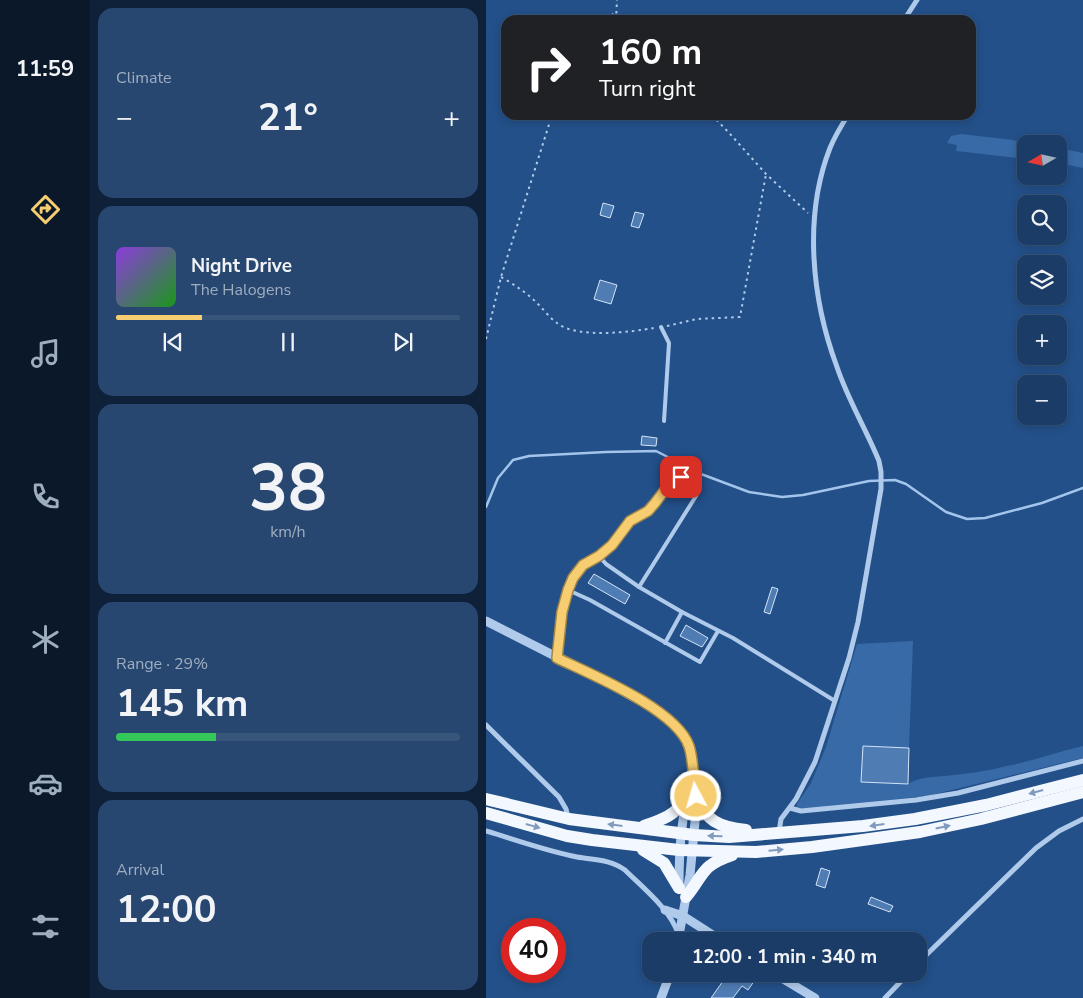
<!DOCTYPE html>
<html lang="en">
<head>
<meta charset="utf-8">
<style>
	:root { --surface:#1a3c67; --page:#274770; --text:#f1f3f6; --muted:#9fadc0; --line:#38567b; --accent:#f6ce71 }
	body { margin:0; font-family:"Nunito Sans",sans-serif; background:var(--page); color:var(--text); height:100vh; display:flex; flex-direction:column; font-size:19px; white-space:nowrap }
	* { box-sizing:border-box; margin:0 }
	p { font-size:16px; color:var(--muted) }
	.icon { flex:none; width:28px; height:28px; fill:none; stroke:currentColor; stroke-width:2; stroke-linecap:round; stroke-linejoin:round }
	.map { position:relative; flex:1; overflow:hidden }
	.details { display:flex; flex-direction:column; gap:8px; padding:8px; background:#0e2139; width:396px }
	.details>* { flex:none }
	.banner { position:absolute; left:15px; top:15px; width:475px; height:105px; border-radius:15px; box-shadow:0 2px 8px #0003,0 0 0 1px var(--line); background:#202124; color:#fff; overflow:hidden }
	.needle { width:32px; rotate:261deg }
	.buttons { position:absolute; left:531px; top:135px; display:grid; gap:10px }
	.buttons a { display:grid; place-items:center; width:50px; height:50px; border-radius:10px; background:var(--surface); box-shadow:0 2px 8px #0003,0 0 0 1px var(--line); font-size:25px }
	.speed { position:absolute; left:15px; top:918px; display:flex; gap:10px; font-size:25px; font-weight:700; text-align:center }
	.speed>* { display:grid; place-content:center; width:65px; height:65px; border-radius:50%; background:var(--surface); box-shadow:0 2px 8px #0003,0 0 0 1px var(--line); line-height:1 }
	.speed .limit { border:8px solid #d22; background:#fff; color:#111 }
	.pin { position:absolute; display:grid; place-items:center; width:42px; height:42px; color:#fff; margin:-21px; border-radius:10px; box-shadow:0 2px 8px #0006 }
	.me { position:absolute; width:55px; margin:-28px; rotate:354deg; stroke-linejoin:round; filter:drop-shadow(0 0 4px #0008) }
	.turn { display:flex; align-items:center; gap:18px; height:105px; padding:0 15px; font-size:22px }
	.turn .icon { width:65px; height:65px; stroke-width:2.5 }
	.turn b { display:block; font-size:35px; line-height:42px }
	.big { font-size:38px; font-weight:700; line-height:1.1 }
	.details .card { flex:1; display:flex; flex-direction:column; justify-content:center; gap:8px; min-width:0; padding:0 18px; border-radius:15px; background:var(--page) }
	.details .dial { align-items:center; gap:0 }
	.dial b { font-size:65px; line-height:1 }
	.song { display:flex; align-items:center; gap:15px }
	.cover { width:60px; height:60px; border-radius:8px; background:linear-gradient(135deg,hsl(270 70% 55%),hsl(120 70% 35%)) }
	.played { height:5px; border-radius:2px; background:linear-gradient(90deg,var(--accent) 25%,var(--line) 25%) }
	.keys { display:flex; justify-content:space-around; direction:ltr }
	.heat { display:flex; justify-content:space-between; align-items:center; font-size:28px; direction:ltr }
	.charge { height:8px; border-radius:4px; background:linear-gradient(90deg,#34c759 29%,var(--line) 0) }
	.trip { position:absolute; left:156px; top:932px; width:285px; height:50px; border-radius:15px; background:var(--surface); box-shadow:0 2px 8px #0003,0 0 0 1px var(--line); font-weight:700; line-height:50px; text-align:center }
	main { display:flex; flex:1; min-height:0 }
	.dock { display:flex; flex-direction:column; width:90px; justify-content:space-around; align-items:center; background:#0a1829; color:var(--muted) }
	.dock .icon { width:35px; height:35px }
	.dock .current { color:var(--accent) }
	.dock b { font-size:22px; color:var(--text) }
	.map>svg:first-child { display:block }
	.green { fill:#376aa6 }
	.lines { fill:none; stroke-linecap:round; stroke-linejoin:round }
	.stream { stroke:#a3c5eb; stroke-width:2.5 }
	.building { fill:#4f7cb3; stroke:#d3e4f8 }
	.path { stroke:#afcaea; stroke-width:2; stroke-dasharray:2.5 4; stroke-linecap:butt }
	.service { stroke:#afcaea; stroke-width:4 }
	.minor { stroke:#afcaea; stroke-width:5 }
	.tertiary { stroke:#afcaea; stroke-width:9 }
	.primary { stroke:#f3f7fe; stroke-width:12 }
	.oneway { fill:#819bbe }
	.route-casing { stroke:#a08649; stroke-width:12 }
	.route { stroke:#f6ce71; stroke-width:9 }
</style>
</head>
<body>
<main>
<nav class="dock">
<b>11:59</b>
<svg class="icon current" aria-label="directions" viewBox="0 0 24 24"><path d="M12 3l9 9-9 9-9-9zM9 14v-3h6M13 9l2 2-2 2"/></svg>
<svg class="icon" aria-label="music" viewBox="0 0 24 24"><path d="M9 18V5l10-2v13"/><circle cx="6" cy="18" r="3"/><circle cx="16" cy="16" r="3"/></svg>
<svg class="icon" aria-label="phone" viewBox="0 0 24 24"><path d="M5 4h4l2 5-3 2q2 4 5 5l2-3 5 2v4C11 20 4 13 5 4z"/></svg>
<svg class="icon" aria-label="climate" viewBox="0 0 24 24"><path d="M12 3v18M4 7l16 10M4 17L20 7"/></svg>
<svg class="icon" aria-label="car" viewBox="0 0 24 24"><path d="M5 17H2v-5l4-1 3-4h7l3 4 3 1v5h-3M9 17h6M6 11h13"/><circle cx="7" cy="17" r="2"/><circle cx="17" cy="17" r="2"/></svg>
<svg class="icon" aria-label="filters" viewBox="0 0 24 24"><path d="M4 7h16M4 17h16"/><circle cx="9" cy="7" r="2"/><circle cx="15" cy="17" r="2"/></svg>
</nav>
<section class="details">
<div class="card"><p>Climate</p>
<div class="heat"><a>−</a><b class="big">21°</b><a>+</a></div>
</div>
<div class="card">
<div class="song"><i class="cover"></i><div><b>Night Drive</b><p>The Halogens</p></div></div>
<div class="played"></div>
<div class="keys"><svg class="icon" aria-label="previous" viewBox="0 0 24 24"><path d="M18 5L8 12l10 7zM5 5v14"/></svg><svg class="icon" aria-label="pause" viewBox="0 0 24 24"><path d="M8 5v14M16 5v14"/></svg><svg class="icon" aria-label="next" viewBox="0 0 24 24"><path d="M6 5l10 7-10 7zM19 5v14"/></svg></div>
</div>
<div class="card dial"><b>38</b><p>km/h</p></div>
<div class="card"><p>Range · 29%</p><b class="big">145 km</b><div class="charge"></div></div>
<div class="card"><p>Arrival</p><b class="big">12:00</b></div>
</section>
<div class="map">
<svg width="597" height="998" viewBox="0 0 597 998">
	<rect width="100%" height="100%" fill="#235089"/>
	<g class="green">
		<polygon points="475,134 527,140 540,145 540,159 470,151 471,145 461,143 465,136"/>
		<polygon points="573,148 597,153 597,168 573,163"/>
		<path d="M 427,641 L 423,748 L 377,746 L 376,782 L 422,784 C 433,777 446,777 459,776 C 480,774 501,771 521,766 C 547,761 571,752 597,746 L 597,758 L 441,796 L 342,806 L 321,810 L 311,807 L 311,804 L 325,783 L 340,747 L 371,644 Z"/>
	</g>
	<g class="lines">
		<polyline class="stream" points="0,507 12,478 27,460 43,456 120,452 170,451 215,474 263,492 296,497 317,495 383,481 409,480 420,484 460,512 481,519 499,518 556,503 597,488"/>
	</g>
	<g class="building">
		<polygon points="117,203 128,206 124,218 114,215"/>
		<polygon points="149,212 158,214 153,228 145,226"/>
		<polygon points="114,280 131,285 125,304 108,299"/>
		<polygon points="156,436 171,438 170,446 155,445"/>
		<polygon points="108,574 144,595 139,604 102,583"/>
		<polygon points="286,587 292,589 284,614 278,612"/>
		<polygon points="200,625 222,638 216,647 194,636"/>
		<polygon points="377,746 423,748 422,784 375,782"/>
		<polygon points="335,868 344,871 339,888 330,885"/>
		<polygon points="385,897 407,906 404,912 382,904"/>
		<polygon points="242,974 273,974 262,990 256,986 247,998 225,998"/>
	</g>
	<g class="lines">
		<g class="path">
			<polyline points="121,20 130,11"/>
			<polyline points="130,20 131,0"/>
			<polyline points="226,115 245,135 280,174 322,213"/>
			<path d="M 15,277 C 29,285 41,293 52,304 C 58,310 64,318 71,323 C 91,339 145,332 168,328"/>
			<polyline points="181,326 211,319 254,317 280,174"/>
			<polyline points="0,339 15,277 66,115"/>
		</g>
		<g class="service">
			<polyline points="175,327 183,343 178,421"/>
			<polyline points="113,556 120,564 153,587 196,612 247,638 349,701"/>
			<polyline points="82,590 104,600 214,662 232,631"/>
			<polyline points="179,643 196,612"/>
			<polyline points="71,655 76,612 82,590 87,578 97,565 113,556 126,545 144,521 162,511 181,487 195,477 203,478 212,488 210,496 153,587"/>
		</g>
		<g class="minor">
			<polyline points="418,20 431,0"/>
			<polyline points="0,725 73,797 80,809 82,817"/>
			<polyline points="304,808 315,811 430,800 472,793 597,761"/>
			<path d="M 0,831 C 30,840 60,851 91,857 C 108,860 124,859 139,870 C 156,887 186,911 192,934"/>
			<path d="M 293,832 L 295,819 L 310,799 L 329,762 L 363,658 L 372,622 L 395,489 L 395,472 L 393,461 C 380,429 362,400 351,367 C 326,300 317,217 344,148 C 349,136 355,126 362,115"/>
			<polyline points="432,963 550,848 573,831 597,819"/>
			<polyline points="399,998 422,974"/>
		</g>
		<g class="tertiary">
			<polyline points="0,621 124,684 165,707 190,726 198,735 205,756 210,811 204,875 192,941"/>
			<path d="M 193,886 C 193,850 195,815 206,780"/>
			<polyline points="179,910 197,916 236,941"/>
			<polyline points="289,974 329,998"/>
			<polyline points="175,998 184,974"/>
		</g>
		<g class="primary">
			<path d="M 209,796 C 221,821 232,827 260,830"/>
			<polyline points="0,799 83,819 208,835 243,837 377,826 429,819 500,805 597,780"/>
			<polyline points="0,813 81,836 106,840 193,850 270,852 326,847 434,832 495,819 597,792"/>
			<path d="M 158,826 C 178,819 187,816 201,799"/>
			<polyline points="157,850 178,863 193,888"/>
			<path d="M 200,897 C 219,874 214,866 246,855"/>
		</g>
	</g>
	<defs><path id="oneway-solid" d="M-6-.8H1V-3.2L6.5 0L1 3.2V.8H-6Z" transform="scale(1.25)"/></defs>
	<g class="oneway">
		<use href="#oneway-solid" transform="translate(550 792) rotate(165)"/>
		<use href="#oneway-solid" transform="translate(129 825) rotate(-173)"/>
		<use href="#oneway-solid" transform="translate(391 825) rotate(172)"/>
		<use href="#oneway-solid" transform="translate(47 826) rotate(16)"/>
		<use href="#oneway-solid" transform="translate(457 827) rotate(-12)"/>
		<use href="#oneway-solid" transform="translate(229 836) rotate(-178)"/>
		<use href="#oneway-solid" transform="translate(290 850) rotate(-5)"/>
	</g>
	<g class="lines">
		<g class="route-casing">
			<path id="route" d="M 195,477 L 181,487 L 169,503 L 162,511 L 144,521 L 126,545 L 113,556 L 97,565 L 87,578 L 82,590 L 76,612 L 71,658 C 106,675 190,709 203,746 C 208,762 207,780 210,796"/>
		</g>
		<use href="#route" class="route"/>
	</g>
</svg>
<div class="buttons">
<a><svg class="needle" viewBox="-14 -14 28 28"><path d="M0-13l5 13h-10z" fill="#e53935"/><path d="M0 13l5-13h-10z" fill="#9fadc0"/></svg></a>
<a><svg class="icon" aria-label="search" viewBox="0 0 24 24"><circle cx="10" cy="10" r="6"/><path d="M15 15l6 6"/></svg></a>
<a><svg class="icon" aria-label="layers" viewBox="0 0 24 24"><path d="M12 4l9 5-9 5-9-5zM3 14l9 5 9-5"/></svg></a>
<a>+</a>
<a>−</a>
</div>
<div class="speed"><div class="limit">40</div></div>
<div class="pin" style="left:195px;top:477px;background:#d93025"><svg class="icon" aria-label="arrive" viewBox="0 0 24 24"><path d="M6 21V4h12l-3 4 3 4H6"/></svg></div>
<svg class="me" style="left:210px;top:796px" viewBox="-20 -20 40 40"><circle r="17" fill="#f6ce71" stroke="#fff" stroke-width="3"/><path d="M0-11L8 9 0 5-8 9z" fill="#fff"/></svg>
<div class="trip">12:00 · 1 min · 340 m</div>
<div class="banner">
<div class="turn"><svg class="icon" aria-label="right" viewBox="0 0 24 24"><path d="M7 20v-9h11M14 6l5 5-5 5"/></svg><div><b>160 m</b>Turn right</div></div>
</div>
</div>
</main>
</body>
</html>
